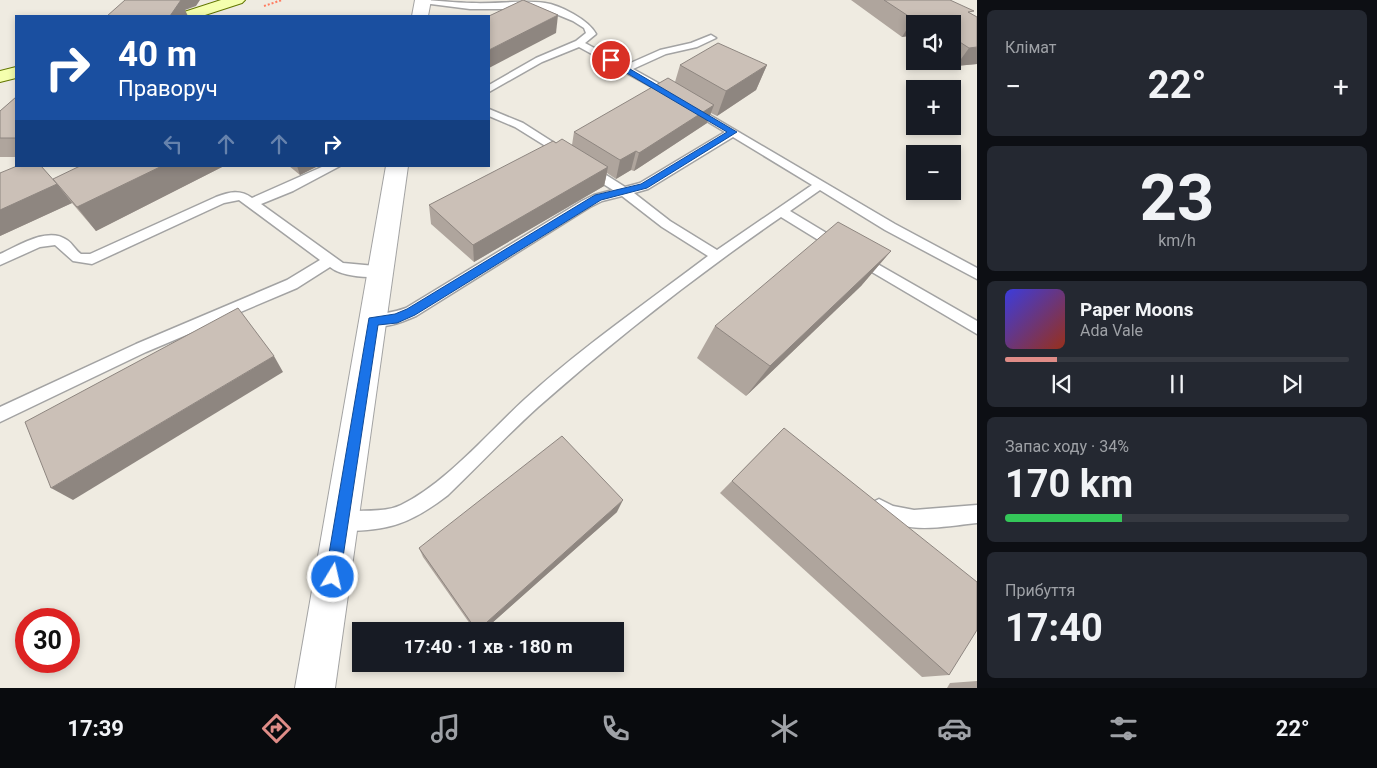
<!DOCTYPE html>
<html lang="uk">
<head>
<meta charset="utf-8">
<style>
	:root { --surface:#171b24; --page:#242831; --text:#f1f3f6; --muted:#9ea1a6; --line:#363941; --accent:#df8c87 }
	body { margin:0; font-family:Roboto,sans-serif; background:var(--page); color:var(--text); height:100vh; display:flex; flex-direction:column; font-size:19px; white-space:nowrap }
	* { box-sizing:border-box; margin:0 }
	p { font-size:16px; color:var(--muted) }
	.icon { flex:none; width:28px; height:28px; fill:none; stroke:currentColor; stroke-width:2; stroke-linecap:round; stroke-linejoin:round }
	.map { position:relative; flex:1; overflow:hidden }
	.side { display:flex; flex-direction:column; gap:10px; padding:10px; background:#0d0f14; width:400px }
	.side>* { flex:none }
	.banner { position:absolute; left:15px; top:15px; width:475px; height:152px; border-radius:0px; box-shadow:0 2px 8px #0003; background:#1a4fa0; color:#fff; overflow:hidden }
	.fabs { position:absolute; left:906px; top:15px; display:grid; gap:10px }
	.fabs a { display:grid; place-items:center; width:55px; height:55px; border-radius:0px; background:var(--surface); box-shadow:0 2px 8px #0003; font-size:25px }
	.speed { position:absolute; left:15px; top:608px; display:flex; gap:10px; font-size:25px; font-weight:700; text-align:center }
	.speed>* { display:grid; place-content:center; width:65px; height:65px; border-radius:50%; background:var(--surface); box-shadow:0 2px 8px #0003; line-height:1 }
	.speed .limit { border:8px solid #d22; background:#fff; color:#111 }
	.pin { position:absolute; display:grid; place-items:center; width:42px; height:42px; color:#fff; margin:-21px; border:2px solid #fff; border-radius:50%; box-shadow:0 1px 5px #0007 }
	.me { position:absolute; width:55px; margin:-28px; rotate:9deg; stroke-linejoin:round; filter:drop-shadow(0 0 4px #0008) }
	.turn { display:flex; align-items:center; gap:18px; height:105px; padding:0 20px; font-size:22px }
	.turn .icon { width:65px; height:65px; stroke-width:2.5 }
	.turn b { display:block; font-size:35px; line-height:42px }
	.lanes { display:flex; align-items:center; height:48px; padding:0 20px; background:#0003; justify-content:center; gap:25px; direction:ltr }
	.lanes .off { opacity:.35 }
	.big { font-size:38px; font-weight:700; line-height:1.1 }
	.side .card { flex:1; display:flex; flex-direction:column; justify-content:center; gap:8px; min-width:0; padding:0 18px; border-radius:8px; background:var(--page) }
	.side .dial { align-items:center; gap:0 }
	.dial b { font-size:65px; line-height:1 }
	.song { display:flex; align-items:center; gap:15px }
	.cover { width:60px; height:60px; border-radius:8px; background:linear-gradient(135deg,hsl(240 70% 55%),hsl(10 70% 35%)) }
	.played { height:5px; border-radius:2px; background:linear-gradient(90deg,var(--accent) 15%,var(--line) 15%) }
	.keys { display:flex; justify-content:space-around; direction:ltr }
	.heat { display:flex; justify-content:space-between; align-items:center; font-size:28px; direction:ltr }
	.charge { height:8px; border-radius:4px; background:linear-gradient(90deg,#34c759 34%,var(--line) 0) }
	.trip { position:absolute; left:352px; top:622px; width:272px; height:50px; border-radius:0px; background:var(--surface); box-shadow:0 2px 8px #0003; font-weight:700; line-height:50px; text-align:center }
	.tab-bar { display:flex; height:80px; justify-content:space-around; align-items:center; background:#090b0e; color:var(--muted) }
	.tab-bar .icon { width:35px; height:35px }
	.tab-bar .active { color:var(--accent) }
	.tab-bar b { font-size:22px; color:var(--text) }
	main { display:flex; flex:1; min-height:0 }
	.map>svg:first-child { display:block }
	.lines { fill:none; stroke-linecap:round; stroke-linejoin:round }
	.service-casing { stroke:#a3a3a3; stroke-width:3 }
	.minor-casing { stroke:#a3a3a3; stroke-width:2 }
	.secondary-casing { stroke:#627600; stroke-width:2 }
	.path { stroke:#ff7c61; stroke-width:2; stroke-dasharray:2 2; stroke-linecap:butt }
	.service { fill:#fff; fill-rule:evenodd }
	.minor { fill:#fff; fill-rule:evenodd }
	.secondary { fill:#f5ffae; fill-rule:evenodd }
	.wall { fill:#afa59d }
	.shaded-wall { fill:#8e8680 }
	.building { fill:#cbc0b7; stroke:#8e8680 }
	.route { fill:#1a73e8; stroke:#114b97 }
</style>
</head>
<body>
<main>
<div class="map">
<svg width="977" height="688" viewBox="0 0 977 688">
	<rect width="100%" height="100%" fill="#efebe1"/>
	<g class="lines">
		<g class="service-casing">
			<g id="service">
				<path d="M 419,0 C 437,0 454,3 472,3 C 496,4 521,0 545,3 C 560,5 589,20 596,34 L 585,43 L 626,65 L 660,50 L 691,43 L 711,35 L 716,38 L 697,47 L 666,54 L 633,69 L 676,93 L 677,95 L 672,98 L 579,47 L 542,62 L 489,92 L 489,85 L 536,58 L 576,41 L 586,33 L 584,28 L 573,21 L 544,9 L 470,9 L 423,3 Z"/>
				<path d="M 691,104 L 895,224 L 977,268 L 977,279 L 885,230 L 820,190 L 790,211 L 843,243 L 845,246 L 843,249 L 833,249 L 781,217 C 697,275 614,340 538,407 C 507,435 478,466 448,495 C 410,524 389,531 341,531 L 334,529 L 332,522 L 334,515 C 355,507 380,515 401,505 C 445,484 489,432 525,399 C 582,347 646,303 708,256 L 662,227 L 622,196 L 602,201 L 590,207 L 416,316 C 402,322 383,330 368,325 L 366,321 L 368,317 C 381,313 393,313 406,308 L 582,201 L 594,195 L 613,190 L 584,172 L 582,169 L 584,166 L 592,166 L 625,187 L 640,183 L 725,132 L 687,109 L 686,107 ZM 733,137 L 812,185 L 717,250 L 670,221 L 634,193 L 648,189 Z"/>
				<polygon points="489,109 523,123 570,153 564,156 560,155 515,127 489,116"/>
				<path d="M 324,166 L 340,166 L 293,191 L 261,204 L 343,263 L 386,267 L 388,271 L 386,275 C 370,279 343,277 330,267 L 297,288 L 146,352 L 0,422 L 0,407 L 136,344 L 287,280 L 320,260 L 239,200 L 224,203 L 92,264 L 73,261 L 55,245 L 40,247 L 0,265 L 0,254 C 18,246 48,226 67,240 C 73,244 75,250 81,254 L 90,254 L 216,197 C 229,192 240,189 252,198 Z"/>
				<polygon points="860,254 977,321 977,334 855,262 853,259 855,256"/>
				<path d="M 879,499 L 893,506 L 914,510 L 977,505 L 977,523 C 938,527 908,535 873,514 L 870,508 L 873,502 Z"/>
			</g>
		</g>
		<g class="minor-casing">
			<g id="minor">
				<polygon points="415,0 431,0 428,16 412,16"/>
				<polygon points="386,166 408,166 335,688 295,688"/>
			</g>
		</g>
		<g class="secondary-casing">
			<g id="secondary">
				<polygon points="221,0 245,0 242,3 202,16 179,16 181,13"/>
				<polygon points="16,67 16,78 0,82 0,71"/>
			</g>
		</g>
		<polyline class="path" points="264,6 282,0"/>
		<use href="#service" class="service"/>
		<use href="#minor" class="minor"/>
		<use href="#secondary" class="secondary"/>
	</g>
	<g class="wall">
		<polygon points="851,0 950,0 972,14 977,64 956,66 949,61 952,61 952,24 915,24 915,36 914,35 902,37"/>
		<polygon points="680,65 767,65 756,90 717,116 711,113 707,123 634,171 631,170 616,179 607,173 604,186 474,262 431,224 429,205 556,143 572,145 574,132 675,82"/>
		<polygon points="16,97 16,157 0,157 0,111"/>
		<polygon points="80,166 224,166 96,231 72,203 0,236 0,173 57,184"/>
		<polygon points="289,166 318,166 300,175"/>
		<polygon points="891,251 861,286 746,396 697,358 715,326"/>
		<polygon points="784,428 949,675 922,677 720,493"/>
		<polygon points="617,512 483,631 475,631 423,557 419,548"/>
		<polygon points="977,681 977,688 947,688 950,683"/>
	</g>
	<g class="shaded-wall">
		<polygon points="171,0 200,0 196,6 185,10 188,16 170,16"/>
		<polygon points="558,15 556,33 489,68 489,50"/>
		<polygon points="924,18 921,24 915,24 915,33 914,35 902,37 913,19"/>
		<polygon points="977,47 977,64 956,66 969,48"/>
		<polygon points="767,65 756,90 717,116 726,91"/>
		<polygon points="714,105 707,123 634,171 639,153"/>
		<polygon points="636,151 631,170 616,179 620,160"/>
		<polygon points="162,166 224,166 96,231 77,207"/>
		<polygon points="297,166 318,166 300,175"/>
		<polygon points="608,167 604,186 474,262 473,245"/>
		<polygon points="57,184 72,203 0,236 0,210"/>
		<polygon points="891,251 861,286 746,396 770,366"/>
		<polygon points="274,356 283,372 73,500 51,488"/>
		<polygon points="623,500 617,512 483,631 477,631"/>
	</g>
	<g class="building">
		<polygon points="125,0 181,0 170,16 107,16"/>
		<polygon points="523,0 558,15 489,50 489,16"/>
		<polygon points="884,0 950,0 974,11 968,12 977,17 977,47 969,48 952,37 952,24 933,24 924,18 913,19"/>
		<polygon points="718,43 767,65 726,91 680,65"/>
		<polygon points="668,78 714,105 639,153 636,151 620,160 574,132"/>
		<polygon points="16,97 16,138 0,138 0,111"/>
		<polygon points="562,139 608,167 473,245 429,205 553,141 556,143"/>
		<polygon points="17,166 41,166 57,184 0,210 0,173"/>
		<polygon points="80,166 162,166 77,207 53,179"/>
		<polygon points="838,222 891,251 770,366 715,326"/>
		<polygon points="238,308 274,356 51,488 25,422"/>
		<polygon points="784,428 977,582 977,630 949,675 732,481"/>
		<polygon points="562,436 623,500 477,631 419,548"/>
	</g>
	<polygon class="route" points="608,59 613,59 737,132 647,188 601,200 415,315 397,323 378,325 340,577 338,582 333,585 327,582 325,577 369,318 395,314 407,309 595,195 641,184 727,132 608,62"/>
</svg>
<div class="fabs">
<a><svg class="icon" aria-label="sound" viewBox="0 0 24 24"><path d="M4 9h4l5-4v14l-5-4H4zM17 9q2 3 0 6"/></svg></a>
<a>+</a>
<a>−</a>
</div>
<div class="speed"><div class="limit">30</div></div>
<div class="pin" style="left:611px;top:60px;background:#d93025"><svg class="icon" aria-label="arrive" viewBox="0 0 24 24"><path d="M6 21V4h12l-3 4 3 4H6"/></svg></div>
<svg class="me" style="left:333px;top:577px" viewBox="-20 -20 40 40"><circle r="17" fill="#1a73e8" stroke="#fff" stroke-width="3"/><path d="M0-11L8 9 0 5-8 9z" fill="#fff"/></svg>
<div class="trip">17:40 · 1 хв · 180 m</div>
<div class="banner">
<div class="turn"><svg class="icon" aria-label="right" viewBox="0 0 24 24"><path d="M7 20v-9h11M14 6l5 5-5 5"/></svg><div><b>40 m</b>Праворуч</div></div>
<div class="lanes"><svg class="icon off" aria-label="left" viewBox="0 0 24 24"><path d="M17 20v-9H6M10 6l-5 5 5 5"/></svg><svg class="icon off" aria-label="ahead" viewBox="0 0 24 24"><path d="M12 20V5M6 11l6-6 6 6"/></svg><svg class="icon off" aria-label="ahead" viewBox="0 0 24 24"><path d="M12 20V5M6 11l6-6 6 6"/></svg><svg class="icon" aria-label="right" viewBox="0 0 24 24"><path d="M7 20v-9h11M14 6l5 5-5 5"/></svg></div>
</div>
</div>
<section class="side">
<div class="card"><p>Клімат</p>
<div class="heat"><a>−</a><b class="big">22°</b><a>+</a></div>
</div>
<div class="card dial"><b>23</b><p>km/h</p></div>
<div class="card">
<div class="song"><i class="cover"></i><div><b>Paper Moons</b><p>Ada Vale</p></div></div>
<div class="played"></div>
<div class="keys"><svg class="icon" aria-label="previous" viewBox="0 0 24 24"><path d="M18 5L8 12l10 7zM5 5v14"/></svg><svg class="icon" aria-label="pause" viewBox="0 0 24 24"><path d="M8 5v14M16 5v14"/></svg><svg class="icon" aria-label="next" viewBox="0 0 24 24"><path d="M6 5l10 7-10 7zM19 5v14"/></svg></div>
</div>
<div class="card"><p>Запас ходу · 34%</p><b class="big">170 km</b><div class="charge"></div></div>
<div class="card"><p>Прибуття</p><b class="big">17:40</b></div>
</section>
</main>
<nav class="tab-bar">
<b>17:39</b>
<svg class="icon active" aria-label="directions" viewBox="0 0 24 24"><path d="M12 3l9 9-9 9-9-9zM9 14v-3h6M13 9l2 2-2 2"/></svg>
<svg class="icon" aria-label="music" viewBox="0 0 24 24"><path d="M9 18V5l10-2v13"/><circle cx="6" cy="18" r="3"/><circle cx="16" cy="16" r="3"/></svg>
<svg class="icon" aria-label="phone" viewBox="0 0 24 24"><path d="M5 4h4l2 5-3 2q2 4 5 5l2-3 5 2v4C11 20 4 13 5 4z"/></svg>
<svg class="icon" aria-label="climate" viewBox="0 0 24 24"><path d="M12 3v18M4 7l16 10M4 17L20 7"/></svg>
<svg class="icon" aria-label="car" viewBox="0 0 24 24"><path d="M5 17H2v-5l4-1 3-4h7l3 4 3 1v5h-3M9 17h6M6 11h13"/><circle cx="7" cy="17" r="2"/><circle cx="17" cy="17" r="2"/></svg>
<svg class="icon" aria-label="filters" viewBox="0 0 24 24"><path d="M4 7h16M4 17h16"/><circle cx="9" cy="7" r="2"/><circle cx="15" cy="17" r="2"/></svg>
<b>22°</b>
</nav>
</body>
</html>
